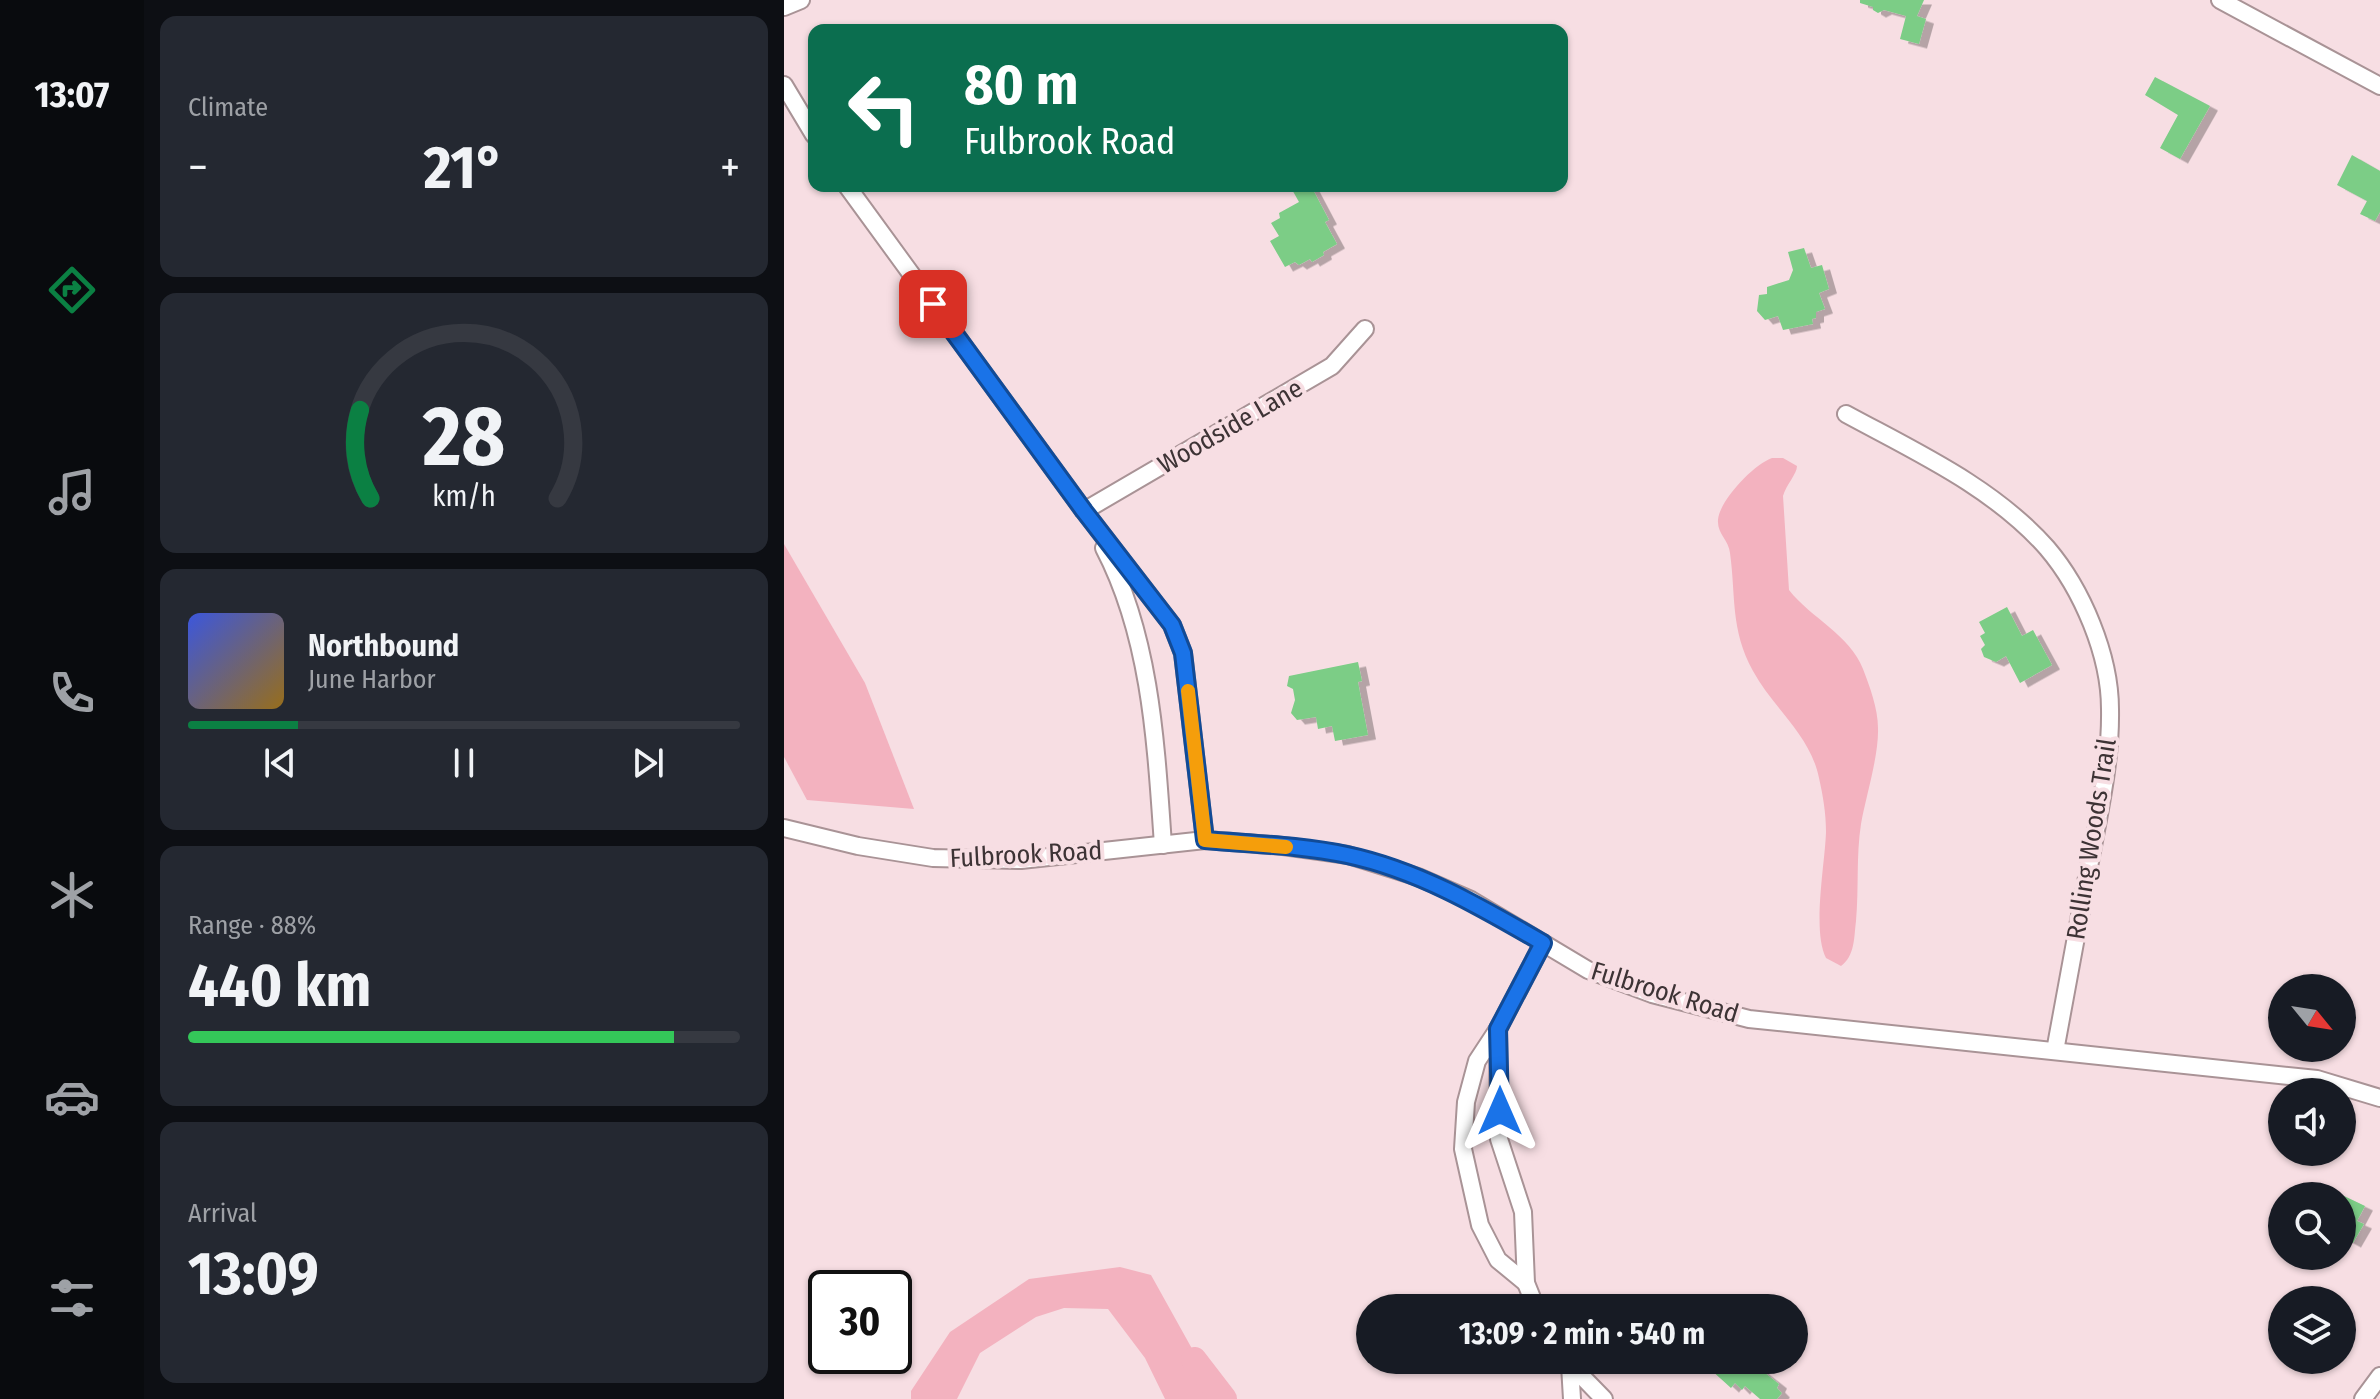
<!DOCTYPE html>
<html lang="en">
<head>
<meta charset="utf-8">
<style>
	:root { --surface:#171b24; --page:#242831; --text:#f1f3f6; --muted:#9ea1a6; --line:#363941; --accent:#0b8043 }
	body { margin:0; font-family:"Fira Sans Condensed",sans-serif; background:var(--page); color:var(--text); height:100vh; display:flex; flex-direction:column; font-size:30px; white-space:nowrap }
	* { box-sizing:border-box; margin:0 }
	p { font-size:26px; color:var(--muted) }
	.icon { flex:none; width:44px; height:44px; fill:none; stroke:currentColor; stroke-width:2; stroke-linecap:round; stroke-linejoin:round }
	.map { position:relative; flex:1; overflow:hidden }
	.side { display:flex; flex-direction:column; gap:16px; padding:16px; background:#0d0f14; width:640px }
	.side>* { flex:none }
	.guide { position:absolute; left:24px; top:24px; width:760px; height:168px; border-radius:16px; box-shadow:0 2px 6px #0004; background:#0b6e4f; color:#fff; overflow:hidden }
	.needle { width:52px; rotate:120deg }
	.fabs { position:absolute; left:1484px; top:974px; display:grid; gap:16px }
	.fabs a { display:grid; place-items:center; width:88px; height:88px; border-radius:50%; background:var(--surface); box-shadow:0 2px 6px #0004; font-size:40px }
	.speed { position:absolute; left:24px; top:1270px; display:flex; gap:16px; font-size:40px; font-weight:700; text-align:center }
	.speed>* { display:grid; place-content:center; width:104px; height:104px; border-radius:50%; background:var(--surface); box-shadow:0 2px 6px #0004; line-height:1 }
	.speed .limit { border:4px solid #111; border-radius:12px; background:#fff; color:#111 }
	.pin { position:absolute; display:grid; place-items:center; width:68px; height:68px; color:#fff; margin:-34px; border-radius:16px; box-shadow:0 4px 12px #0006 }
	.me { position:absolute; width:88px; margin:-44px; rotate:0deg; stroke-linejoin:round; filter:drop-shadow(0 0 6px #0008) }
	.turn { display:flex; align-items:center; gap:28px; height:168px; padding:0 24px; font-size:36px }
	.turn .icon { width:104px; height:104px; stroke-width:2.5 }
	.turn b { display:block; font-size:56px; line-height:68px }
	.big { font-size:60px; font-weight:700; line-height:1.1 }
	.side .widget { flex:1; display:flex; flex-direction:column; justify-content:center; gap:12px; min-width:0; padding:0 28px; border-radius:16px; background:var(--page) }
	.side .dial { align-items:center; gap:0 }
	.dial svg { height:208px; overflow:visible; fill:none; stroke:var(--line); stroke-width:7; stroke-linecap:round; text-anchor:middle }
	.dial text { fill:var(--text); stroke:none }
	.song { display:flex; align-items:center; gap:24px }
	.cover { width:96px; height:96px; border-radius:12px; background:linear-gradient(135deg,hsl(230 70% 55%),hsl(40 70% 35%)) }
	.played { height:8px; border-radius:4px; background:linear-gradient(90deg,var(--accent) 20%,var(--line) 20%) }
	.keys { display:flex; justify-content:space-around; direction:ltr }
	.heat { display:flex; justify-content:space-between; align-items:center; font-size:44px; direction:ltr }
	.charge { height:12px; border-radius:6px; background:linear-gradient(90deg,#34c759 88%,var(--line) 0) }
	.trip { position:absolute; left:572px; top:1294px; width:452px; height:80px; border-radius:40px; background:var(--surface); box-shadow:0 2px 6px #0004; font-weight:700; line-height:80px; text-align:center }
	main { display:flex; flex:1; min-height:0 }
	.tab-bar { display:flex; flex-direction:column; width:144px; justify-content:space-around; align-items:center; background:#090b0e; color:var(--muted) }
	.tab-bar .icon { width:56px; height:56px }
	.tab-bar .current { color:var(--accent) }
	.tab-bar b { font-size:36px; color:var(--text) }
	.map>svg:first-child { display:block }
	.water { fill:#f3b2bf }
	.lines { fill:none; stroke-linecap:round; stroke-linejoin:round }
	.river { stroke:#f3b2bf; stroke-width:26 }
	.building { fill:#7bcd86; filter:url(#shadow) }
	.minor-casing { stroke:#a99396; stroke-width:20 }
	.minor { stroke:#fff; stroke-width:16 }
	.route-casing { stroke:#114b97; stroke-width:20 }
	.route { stroke:#1a73e8; stroke-width:14 }
	.slow { stroke:#f59e0b; stroke-width:14 }
	.labels { text-anchor:middle; stroke-width:8; stroke-linejoin:round; paint-order:stroke }
	.street-label { font-size:26px; fill:#3d3335; stroke:#f7dee3 }
</style>
</head>
<body>
<main>
<nav class="tab-bar">
<b>13:07</b>
<svg class="icon current" aria-label="directions" viewBox="0 0 24 24"><path d="M12 3l9 9-9 9-9-9zM9 14v-3h6M13 9l2 2-2 2"/></svg>
<svg class="icon" aria-label="music" viewBox="0 0 24 24"><path d="M9 18V5l10-2v13"/><circle cx="6" cy="18" r="3"/><circle cx="16" cy="16" r="3"/></svg>
<svg class="icon" aria-label="phone" viewBox="0 0 24 24"><path d="M5 4h4l2 5-3 2q2 4 5 5l2-3 5 2v4C11 20 4 13 5 4z"/></svg>
<svg class="icon" aria-label="climate" viewBox="0 0 24 24"><path d="M12 3v18M4 7l16 10M4 17L20 7"/></svg>
<svg class="icon" aria-label="car" viewBox="0 0 24 24"><path d="M5 17H2v-5l4-1 3-4h7l3 4 3 1v5h-3M9 17h6M6 11h13"/><circle cx="7" cy="17" r="2"/><circle cx="17" cy="17" r="2"/></svg>
<svg class="icon" aria-label="filters" viewBox="0 0 24 24"><path d="M4 7h16M4 17h16"/><circle cx="9" cy="7" r="2"/><circle cx="15" cy="17" r="2"/></svg>
</nav>
<section class="side">
<div class="widget"><p>Climate</p>
<div class="heat"><a>−</a><b class="big">21°</b><a>+</a></div>
</div>
<div class="widget dial"><svg viewBox="0 0 100 80">
<path d="M14 69A42 42 0 1 1 86 69"/>
<path d="M14 69A42 42 0 0 1 10 35" stroke="#0b8043"/>
<text x="50" y="56" font-size="32" font-weight="700">28</text>
<text x="50" y="72" font-size="11">km/h</text>
</svg></div>
<div class="widget">
<div class="song"><i class="cover"></i><div><b>Northbound</b><p>June Harbor</p></div></div>
<div class="played"></div>
<div class="keys"><svg class="icon" aria-label="previous" viewBox="0 0 24 24"><path d="M18 5L8 12l10 7zM5 5v14"/></svg><svg class="icon" aria-label="pause" viewBox="0 0 24 24"><path d="M8 5v14M16 5v14"/></svg><svg class="icon" aria-label="next" viewBox="0 0 24 24"><path d="M6 5l10 7-10 7zM19 5v14"/></svg></div>
</div>
<div class="widget"><p>Range · 88%</p><b class="big">440 km</b><div class="charge"></div></div>
<div class="widget"><p>Arrival</p><b class="big">13:09</b></div>
</section>
<div class="map">
<svg width="1596" height="1399" viewBox="0 0 1596 1399">
	<defs>
		<filter id="shadow"><feDropShadow dx="8" dy="4.5" stdDeviation="0" flood-color="#0004"/></filter>
	</defs>
	<rect width="100%" height="100%" fill="#f7dee3"/>
	<g class="water">
		<path d="M 988,458 L 999,458 L 1013,466 C 1013,474 1002,485 999,496 L 1005,590 C 1027,618 1066,635 1079,669 C 1086,687 1094,709 1094,728 C 1095,755 1082,796 1077,824 C 1072,856 1075,889 1072,921 C 1070,937 1071,956 1057,966 L 1042,958 C 1028,931 1041,864 1042,832 C 1042,813 1039,796 1035,778 C 1026,734 989,708 969,671 C 946,629 952,596 946,553 C 945,540 933,534 934,520 C 935,501 970,464 988,458 Z"/>
		<polygon points="0,544 81,683 130,809 23,800 0,757"/>
		<polygon points="336,1267 367,1275 436,1399 381,1399 361,1358 324,1309 280,1308 252,1317 196,1353 173,1399 127,1399 127,1391 166,1332 245,1279"/>
	</g>
	<g class="lines">
		<polyline class="river" points="410,1360 440,1399"/>
	</g>
	<g class="building">
		<polygon points="1076,0 1140,0 1133,16 1142,19 1135,44 1116,39 1122,16 1100,10 1094,13 1089,10 1089,7 1076,3"/>
		<polygon points="1371,77 1426,106 1396,159 1376,148 1394,115 1361,95"/>
		<polygon points="1568,155 1596,171 1596,212 1591,221 1576,214 1583,201 1553,185"/>
		<polygon points="506,186 527,186 545,220 541,222 553,244 539,252 540,255 528,262 526,259 515,265 511,262 501,267 486,241 495,236 487,223 496,218 495,213 515,202"/>
		<polygon points="1020,248 1027,268 1038,265 1045,289 1035,293 1041,309 1032,312 1032,318 1028,319 1029,324 999,330 994,316 981,320 973,311 975,295 983,294 983,287 1005,280 1009,270 1004,252"/>
		<polygon points="1223,607 1238,636 1249,630 1268,665 1236,683 1222,656 1212,662 1200,657 1197,649 1201,645 1196,636 1201,633 1195,622"/>
		<polygon points="574,662 578,681 574,682 584,735 551,741 548,726 534,729 532,717 513,720 507,713 511,700 509,689 503,686 505,676"/>
		<polygon points="1558,1195 1581,1206 1573,1221 1580,1224 1569,1243 1558,1237"/>
		<polygon points="936,1360 972,1360 979,1366 976,1369 995,1384 993,1388 998,1393 993,1399 976,1399 961,1386 958,1390 951,1383 947,1388 926,1369"/>
	</g>
	<g class="lines">
		<g class="minor-casing">
			<g id="minor">
				<polyline points="1436,0 1596,86"/>
				<polyline points="0,7 17,0"/>
				<polyline points="0,85 30,135"/>
				<polyline points="63,186 300,511 388,625 399,653 421,840"/>
				<path d="M 1062,414 C 1132,452 1209,487 1263,548 C 1298,589 1326,655 1326,709 C 1327,764 1314,818 1304,872 C 1293,932 1282,991 1271,1051"/>
				<polyline points="300,511 548,366 581,329"/>
				<path d="M 320,548 C 367,638 372,745 379,845"/>
				<polyline points="0,828 74,846 149,858 237,860 421,840 499,846 564,855 634,877 687,900 804,970 868,994 965,1019 1533,1079 1596,1098"/>
				<polyline points="714,1029 715,1139 739,1212 742,1283 752,1308"/>
				<polyline points="742,1283 714,1260 696,1225 679,1149 682,1102 693,1061 714,1029 759,943"/>
				<polyline points="782,1360 820,1399"/>
				<polyline points="786,1365 788,1399"/>
				<polyline points="1579,1399 1596,1376"/>
			</g>
		</g>
		<use href="#minor" class="minor"/>
	</g>
	<g class="lines">
		<g class="route-casing">
			<path id="route" d="M 149,304 L 300,511 L 388,625 L 399,653 L 421,840 C 468,844 517,845 563,855 C 634,870 697,907 759,943 L 714,1029 L 716,1111"/>
		</g>
		<use href="#route" class="route"/>
		<polyline class="slow" points="404,691 421,840 502,847"/>
	</g>
	<g class="labels">
		<g class="street-label">
			<text transform="translate(446 426) rotate(-30)" y="9">Woodside Lane</text>
			<text transform="translate(1307 839) rotate(-81)" y="9">Rolling Woods Trail</text>
			<text transform="translate(242 854) rotate(-3)" y="9">Fulbrook Road</text>
			<text transform="translate(881 992) rotate(17)" y="9">Fulbrook Road</text>
		</g>
	</g>
</svg>
<div class="fabs">
<a><svg class="needle" viewBox="-14 -14 28 28"><path d="M0-13l5 13h-10z" fill="#e53935"/><path d="M0 13l5-13h-10z" fill="#9ea1a6"/></svg></a>
<a><svg class="icon" aria-label="sound" viewBox="0 0 24 24"><path d="M4 9h4l5-4v14l-5-4H4zM17 9q2 3 0 6"/></svg></a>
<a><svg class="icon" aria-label="search" viewBox="0 0 24 24"><circle cx="10" cy="10" r="6"/><path d="M15 15l6 6"/></svg></a>
<a><svg class="icon" aria-label="layers" viewBox="0 0 24 24"><path d="M12 4l9 5-9 5-9-5zM3 14l9 5 9-5"/></svg></a>
</div>
<div class="speed"><div class="limit">30</div></div>
<div class="pin" style="left:149px;top:304px;background:#d93025"><svg class="icon" aria-label="arrive" viewBox="0 0 24 24"><path d="M6 21V4h12l-3 4 3 4H6"/></svg></div>
<svg class="me" style="left:716px;top:1111px" viewBox="-20 -20 40 40"><path d="M0-17L14 15 0 8-14 15z" fill="#1a73e8" stroke="#fff" stroke-width="4"/></svg>
<div class="trip">13:09 · 2 min · 540 m</div>
<div class="guide">
<div class="turn"><svg class="icon" aria-label="left" viewBox="0 0 24 24"><path d="M17 20v-9H6M10 6l-5 5 5 5"/></svg><div><b>80 m</b>Fulbrook Road</div></div>
</div>
</div>
</main>
</body>
</html>
